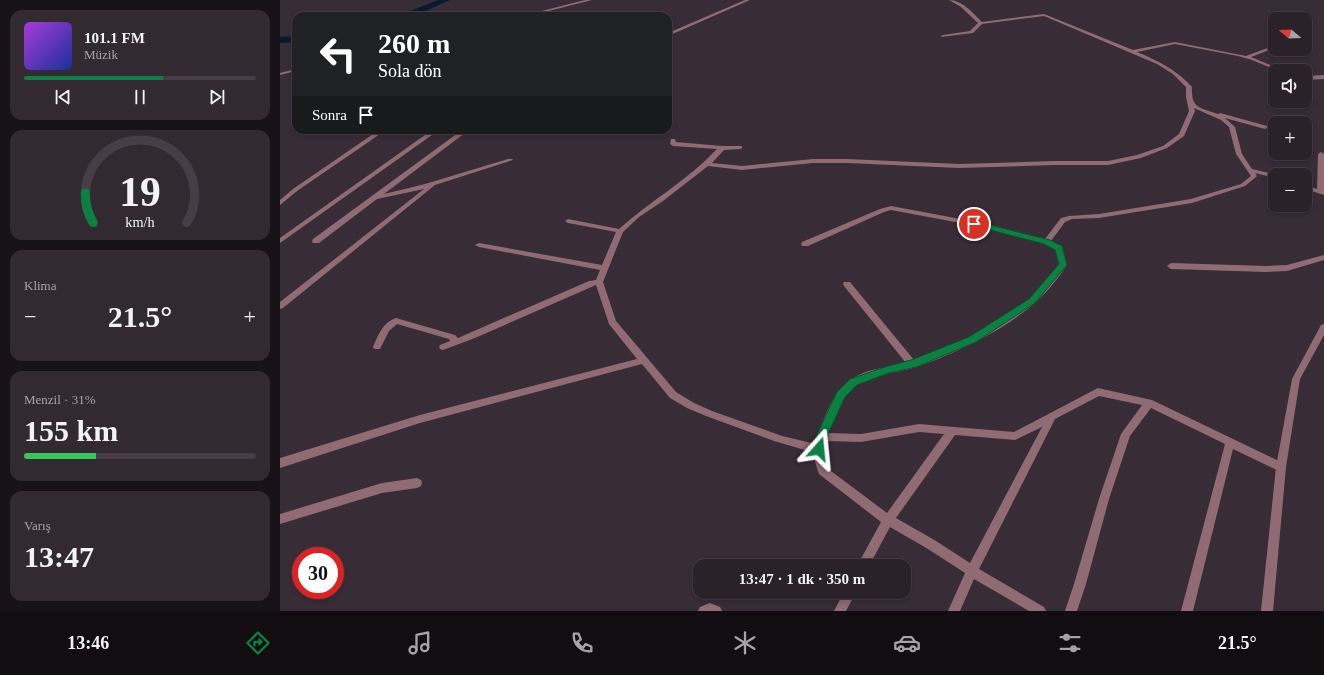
<!DOCTYPE html>
<html lang="tr">
<head>
<meta charset="utf-8">
<style>
	:root { --surface:#2a2129; --page:#322931; --text:#f1f3f6; --muted:#a5a3a8; --line:#463e46; --accent:#0b8043 }
	body { margin:0; font-family:"Times New Roman",serif; background:var(--page); color:var(--text); height:100vh; display:flex; flex-direction:column; font-size:15px; white-space:nowrap }
	* { box-sizing:border-box; margin:0 }
	p { font-size:13px; color:var(--muted) }
	.icon { flex:none; width:22px; height:22px; fill:none; stroke:currentColor; stroke-width:2; stroke-linecap:round; stroke-linejoin:round }
	.map { position:relative; flex:1; overflow:hidden }
	.side { display:flex; flex-direction:column; gap:10px; padding:10px; background:#171217; width:280px }
	.side>* { flex:none }
	.hud { position:absolute; left:12px; top:12px; width:380px; height:122px; border-radius:12px; box-shadow:0 2px 6px #0003,0 0 0 1px var(--line); background:#202124; color:#fff; overflow:hidden }
	.needle { width:26px; rotate:289deg }
	.fabs { position:absolute; left:988px; top:12px; display:grid; gap:8px }
	.fabs a { display:grid; place-items:center; width:44px; height:44px; border-radius:8px; background:var(--surface); box-shadow:0 2px 6px #0003,0 0 0 1px var(--line); font-size:20px }
	.speed { position:absolute; left:12px; top:547px; display:flex; gap:8px; font-size:20px; font-weight:700; text-align:center }
	.speed>* { display:grid; place-content:center; width:52px; height:52px; border-radius:50%; background:var(--surface); box-shadow:0 2px 6px #0003,0 0 0 1px var(--line); line-height:1 }
	.speed .limit { border:6px solid #d22; background:#fff; color:#111 }
	.pin { position:absolute; display:grid; place-items:center; width:34px; height:34px; color:#fff; margin:-17px; border:2px solid #fff; border-radius:50%; box-shadow:0 1px 4px #0007 }
	.me { position:absolute; width:44px; margin:-22px; rotate:18deg; stroke-linejoin:round; filter:drop-shadow(0 0 3px #0008) }
	.turn { display:flex; align-items:center; gap:14px; height:84px; padding:0 20px; font-size:18px }
	.turn .icon { width:52px; height:52px; stroke-width:2.5 }
	.turn b { display:block; font-size:28px; line-height:34px }
	.then { display:flex; align-items:center; height:38px; padding:0 20px; background:#0003; gap:8px; font-size:15px }
	.big { font-size:30px; font-weight:700; line-height:1.1 }
	.side .widget { flex:1; display:flex; flex-direction:column; justify-content:center; gap:6px; min-width:0; padding:0 14px; border-radius:12px; background:var(--page) }
	.side .dial { align-items:center; gap:0 }
	.dial svg { height:104px; overflow:visible; fill:none; stroke:var(--line); stroke-width:7; stroke-linecap:round; text-anchor:middle }
	.dial text { fill:var(--text); stroke:none }
	.song { display:flex; align-items:center; gap:12px }
	.cover { width:48px; height:48px; border-radius:6px; background:linear-gradient(135deg,hsl(280 70% 55%),hsl(230 70% 35%)) }
	.played { height:4px; border-radius:2px; background:linear-gradient(90deg,var(--accent) 60%,var(--line) 60%) }
	.keys { display:flex; justify-content:space-around; direction:ltr }
	.heat { display:flex; justify-content:space-between; align-items:center; font-size:22px; direction:ltr }
	.charge { height:6px; border-radius:3px; background:linear-gradient(90deg,#34c759 31%,var(--line) 0) }
	.trip { position:absolute; left:413px; top:559px; width:218px; height:40px; border-radius:12px; background:var(--surface); box-shadow:0 2px 6px #0003,0 0 0 1px var(--line); font-weight:700; line-height:40px; text-align:center }
	.dock { display:flex; height:64px; justify-content:space-around; align-items:center; background:#110d10; color:var(--muted) }
	.dock .icon { width:28px; height:28px }
	.dock .active { color:var(--accent) }
	.dock b { font-size:18px; color:var(--text) }
	main { display:flex; flex:1; min-height:0 }
	.map>svg:first-child { display:block }
	.lines { fill:none; stroke-linecap:round; stroke-linejoin:round }
	.river { fill:#071b30; fill-rule:evenodd }
	.minor { fill:#906b74; fill-rule:evenodd }
	.tertiary { fill:#906b74; fill-rule:evenodd }
	.route { fill:#0b8043; stroke:#07532c }
</style>
</head>
<body>
<main>
<section class="side">
<div class="widget">
<div class="song"><i class="cover"></i><div><b>101.1 FM</b><p>Müzik</p></div></div>
<div class="played"></div>
<div class="keys"><svg class="icon" aria-label="previous" viewBox="0 0 24 24"><path d="M18 5L8 12l10 7zM5 5v14"/></svg><svg class="icon" aria-label="pause" viewBox="0 0 24 24"><path d="M8 5v14M16 5v14"/></svg><svg class="icon" aria-label="next" viewBox="0 0 24 24"><path d="M6 5l10 7-10 7zM19 5v14"/></svg></div>
</div>
<div class="widget dial"><svg viewBox="0 0 100 80">
<path d="M14 69A42 42 0 1 1 86 69"/>
<path d="M14 69A42 42 0 0 1 8 46" stroke="#0b8043"/>
<text x="50" y="56" font-size="32" font-weight="700">19</text>
<text x="50" y="72" font-size="11">km/h</text>
</svg></div>
<div class="widget"><p>Klima</p>
<div class="heat"><a>−</a><b class="big">21.5°</b><a>+</a></div>
</div>
<div class="widget"><p>Menzil · 31%</p><b class="big">155 km</b><div class="charge"></div></div>
<div class="widget"><p>Varış</p><b class="big">13:47</b></div>
</section>
<div class="map">
<svg width="1044" height="611" viewBox="0 0 1044 611">
	<rect width="100%" height="100%" fill="#382c37"/>
	<g class="lines">
		<g class="river">
			<polygon points="158,0 170,0 134,16 121,16 123,14"/>
			<polygon points="16,36 16,42 0,43 0,37"/>
		</g>
		<g class="minor">
			<polygon points="465,0 470,0 388,36 388,33"/>
			<path d="M 669,0 C 682,0 693,13 702,22 L 764,14 L 853,50 L 895,42 L 966,56 L 990,47 L 992,48 L 992,49 L 971,57 L 1005,71 L 999,71 L 972,60 L 958,56 L 895,44 L 857,52 C 878,61 896,69 912,87 C 911,109 920,107 938,114 L 940,113 L 987,126 L 988,127 L 985,129 L 945,118 L 955,127 L 962,154 L 972,169 L 997,175 L 995,175 L 995,178 L 975,173 L 977,176 L 976,177 L 965,186 L 912,203 L 819,218 L 792,219 L 785,222 L 771,241 L 782,246 L 787,265 C 779,277 769,290 758,300 C 727,329 673,355 633,368 C 616,373 588,375 575,386 C 562,397 554,417 548,433 L 581,434 L 639,424 L 734,432 L 818,388 L 872,400 L 1005,464 L 1006,467 L 1005,470 L 1001,472 L 953,449 L 913,611 L 901,611 L 945,444 L 871,408 L 850,436 L 829,499 L 806,584 L 797,611 L 785,611 L 794,584 L 819,499 L 841,434 L 862,405 L 819,396 L 775,419 L 699,569 L 764,607 L 766,611 L 749,611 L 694,579 L 680,611 L 668,611 L 685,573 L 648,549 L 610,527 L 589,566 L 577,566 L 601,522 L 539,474 L 535,462 L 535,453 L 494,441 L 426,416 L 407,408 L 390,398 L 362,364 L 140,423 L 0,468 L 0,458 L 140,415 L 357,359 L 329,324 L 316,285 L 195,338 L 163,350 L 160,349 L 159,347 L 160,345 L 170,341 L 169,339 L 117,324 L 109,331 L 100,349 L 94,349 L 93,347 C 98,335 103,322 116,318 L 175,335 L 178,338 L 309,281 L 316,280 L 320,270 L 199,247 L 195,245 L 199,243 L 322,265 L 336,232 L 288,223 L 285,221 L 288,219 L 339,229 C 370,201 408,180 437,149 L 393,146 L 390,144 L 391,139 L 395,139 L 396,142 L 442,146 L 462,146 L 462,148 L 460,149 L 444,150 L 432,163 L 462,166 L 533,159 L 567,159 L 679,164 L 774,161 L 828,161 L 857,155 L 883,146 L 899,134 L 909,111 L 906,97 L 906,87 L 893,74 L 877,64 L 764,16 L 702,24 L 693,33 L 661,37 L 661,36 L 663,35 L 690,31 L 698,23 L 681,7 ZM 914,108 L 941,120 L 949,127 L 956,154 L 971,176 L 961,184 L 911,199 L 819,214 L 789,216 L 781,218 L 765,239 L 707,224 L 611,206 L 600,209 L 522,242 L 521,244 L 522,246 L 528,246 L 604,212 L 611,210 L 707,228 L 764,244 L 776,249 L 779,265 C 771,275 763,286 753,296 C 722,324 673,346 634,360 L 570,282 L 564,282 L 563,284 L 564,286 L 626,363 C 608,367 585,369 570,380 C 553,391 540,425 536,444 L 502,436 L 432,411 L 414,403 L 396,392 L 336,321 L 323,282 L 343,232 L 359,217 L 383,201 L 428,166 L 462,170 L 533,163 L 567,163 L 679,168 L 774,165 L 828,165 L 861,158 L 887,148 L 904,136 L 915,111 ZM 762,427 L 690,563 L 656,541 L 616,518 L 675,435 L 735,440 ZM 639,432 L 664,434 L 607,513 L 547,468 C 544,459 545,451 546,441 L 581,442 Z"/>
			<polygon points="1044,75 1044,79 1025,80 1025,76"/>
			<polygon points="99,130 106,130 17,191 0,205 0,200 13,189"/>
			<polygon points="152,130 159,130 0,243 0,238"/>
			<polygon points="182,130 189,130 104,194 145,184 228,159 232,159 233,160 155,185 3,308 0,309 0,302 144,189 97,199 39,243 33,243 32,241 33,239"/>
			<polygon points="1041,152 1044,154 1044,195 1025,189 1025,185 1037,189 1038,154"/>
			<polygon points="1044,255 1044,260 1007,271 986,272 891,269 887,266 891,263 986,266 1007,265"/>
			<polygon points="137,478 141,480 142,483 141,486 137,488 102,493 0,524 0,514 102,483"/>
			<polygon points="564,592 576,592 566,611 554,611"/>
			<polygon points="430,603 440,607 442,611 418,611 420,607"/>
		</g>
		<g class="tertiary">
			<polygon points="305,0 312,0 249,16 242,16"/>
			<polygon points="16,69 16,71 0,75 0,73"/>
			<polygon points="1044,324 1044,335 1020,379 1006,467 993,611 981,611 996,467 1012,379 1041,325"/>
		</g>
	</g>
	<polygon class="route" points="694,221 770,240 782,246 787,265 755,303 696,342 636,367 609,373 577,385 565,397 548,434 543,452 539,454 535,452 533,449 537,434 557,392 570,379 608,366 631,360 689,337 749,299 779,264 775,250 764,244 691,225 690,224"/>
</svg>
<div class="fabs">
<a><svg class="needle" viewBox="-14 -14 28 28"><path d="M0-13l5 13h-10z" fill="#e53935"/><path d="M0 13l5-13h-10z" fill="#a5a3a8"/></svg></a>
<a><svg class="icon" aria-label="sound" viewBox="0 0 24 24"><path d="M4 9h4l5-4v14l-5-4H4zM17 9q2 3 0 6"/></svg></a>
<a>+</a>
<a>−</a>
</div>
<div class="speed"><div class="limit">30</div></div>
<div class="pin" style="left:694px;top:224px;background:#d93025"><svg class="icon" aria-label="arrive" viewBox="0 0 24 24"><path d="M6 21V4h12l-3 4 3 4H6"/></svg></div>
<svg class="me" style="left:539px;top:449px" viewBox="-20 -20 40 40"><path d="M0-17L14 15 0 8-14 15z" fill="#0b8043" stroke="#fff" stroke-width="4"/></svg>
<div class="trip">13:47 · 1 dk · 350 m</div>
<div class="hud">
<div class="turn"><svg class="icon" aria-label="left" viewBox="0 0 24 24"><path d="M17 20v-9H6M10 6l-5 5 5 5"/></svg><div><b>260 m</b>Sola dön</div></div>
<div class="then">Sonra<svg class="icon" aria-label="arrive" viewBox="0 0 24 24"><path d="M6 21V4h12l-3 4 3 4H6"/></svg></div>
</div>
</div>
</main>
<nav class="dock">
<b>13:46</b>
<svg class="icon active" aria-label="directions" viewBox="0 0 24 24"><path d="M12 3l9 9-9 9-9-9zM9 14v-3h6M13 9l2 2-2 2"/></svg>
<svg class="icon" aria-label="music" viewBox="0 0 24 24"><path d="M9 18V5l10-2v13"/><circle cx="6" cy="18" r="3"/><circle cx="16" cy="16" r="3"/></svg>
<svg class="icon" aria-label="phone" viewBox="0 0 24 24"><path d="M5 4h4l2 5-3 2q2 4 5 5l2-3 5 2v4C11 20 4 13 5 4z"/></svg>
<svg class="icon" aria-label="climate" viewBox="0 0 24 24"><path d="M12 3v18M4 7l16 10M4 17L20 7"/></svg>
<svg class="icon" aria-label="car" viewBox="0 0 24 24"><path d="M5 17H2v-5l4-1 3-4h7l3 4 3 1v5h-3M9 17h6M6 11h13"/><circle cx="7" cy="17" r="2"/><circle cx="17" cy="17" r="2"/></svg>
<svg class="icon" aria-label="filters" viewBox="0 0 24 24"><path d="M4 7h16M4 17h16"/><circle cx="9" cy="7" r="2"/><circle cx="15" cy="17" r="2"/></svg>
<b>21.5°</b>
</nav>
</body>
</html>
